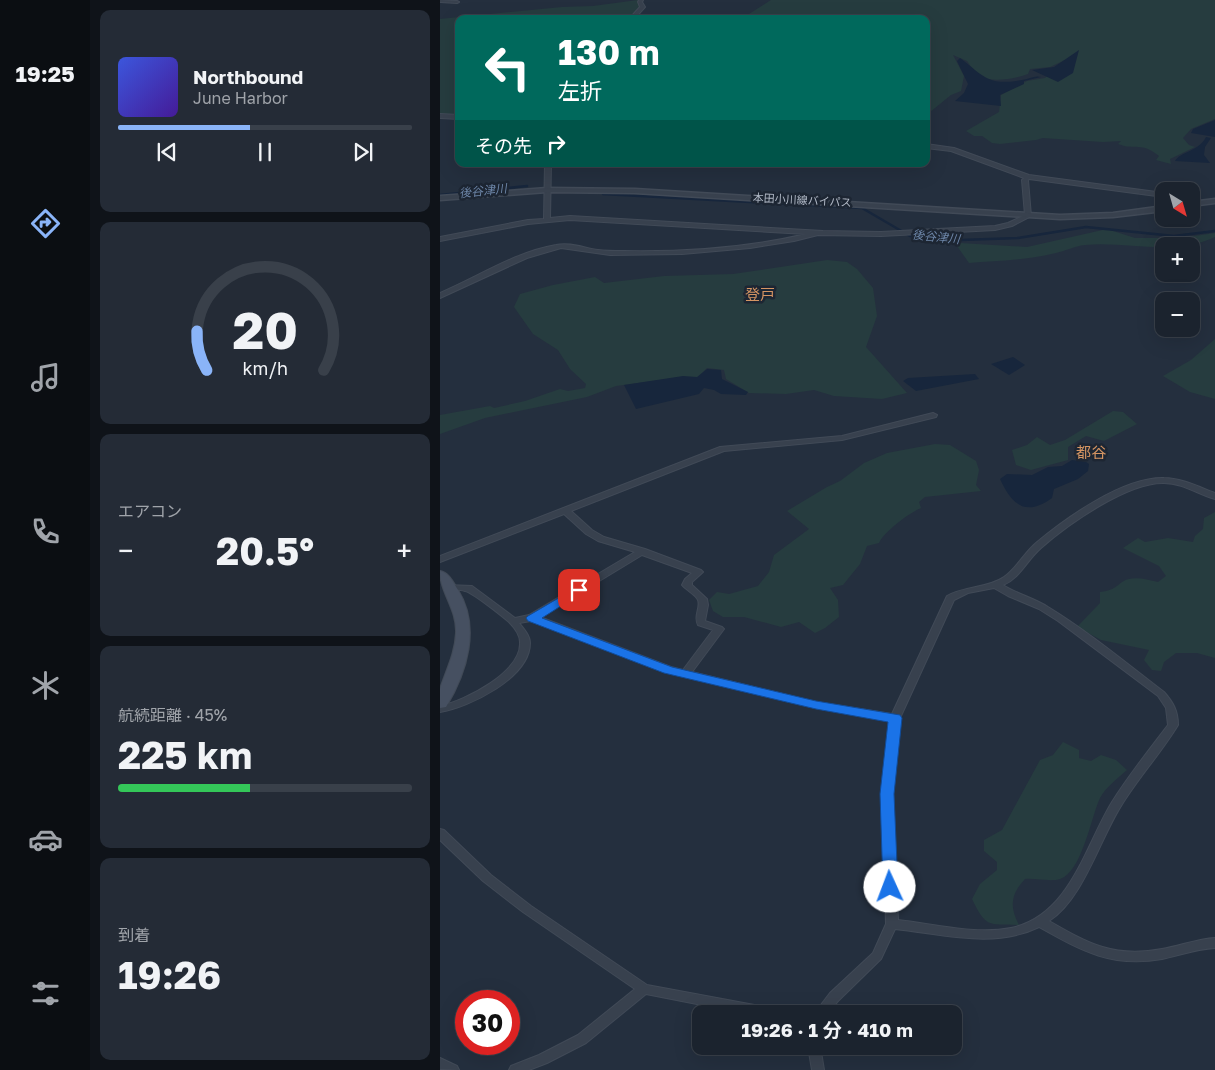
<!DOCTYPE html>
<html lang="ja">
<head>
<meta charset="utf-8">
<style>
	:root { --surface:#1b232e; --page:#242b36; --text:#f1f3f6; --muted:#a0a4aa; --line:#39404a; --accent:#8ab4f8 }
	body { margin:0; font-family:"Golos Text","Noto Sans JP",sans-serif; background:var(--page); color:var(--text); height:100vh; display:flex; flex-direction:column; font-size:19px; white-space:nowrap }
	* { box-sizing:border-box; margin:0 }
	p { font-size:16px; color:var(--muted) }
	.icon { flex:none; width:28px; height:28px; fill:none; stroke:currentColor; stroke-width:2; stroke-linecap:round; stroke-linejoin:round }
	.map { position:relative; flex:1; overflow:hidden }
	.details { display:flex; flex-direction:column; gap:10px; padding:10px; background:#0f1319; width:350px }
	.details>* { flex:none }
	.banner { position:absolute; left:15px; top:15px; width:475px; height:152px; border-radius:10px; box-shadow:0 5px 20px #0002,0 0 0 1px var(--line); background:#00695c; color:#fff; overflow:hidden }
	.needle { width:32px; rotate:143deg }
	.fabs { position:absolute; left:715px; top:182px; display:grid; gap:10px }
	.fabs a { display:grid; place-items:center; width:45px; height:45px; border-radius:10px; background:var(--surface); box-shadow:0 5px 20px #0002,0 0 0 1px var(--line); font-size:25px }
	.speed { position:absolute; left:15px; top:990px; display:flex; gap:10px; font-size:25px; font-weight:700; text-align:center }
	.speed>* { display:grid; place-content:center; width:65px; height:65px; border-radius:50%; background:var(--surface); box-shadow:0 5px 20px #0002,0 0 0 1px var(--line); line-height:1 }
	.speed .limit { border:8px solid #d22; background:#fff; color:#111 }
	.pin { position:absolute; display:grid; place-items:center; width:42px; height:42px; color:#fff; margin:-21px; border-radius:10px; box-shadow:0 2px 8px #0006 }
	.me { position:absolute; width:55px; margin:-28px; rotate:358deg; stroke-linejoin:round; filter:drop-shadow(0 0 4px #0008) }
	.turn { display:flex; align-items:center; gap:18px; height:105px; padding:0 20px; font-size:22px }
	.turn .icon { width:65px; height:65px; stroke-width:2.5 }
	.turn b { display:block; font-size:35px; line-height:42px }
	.then { display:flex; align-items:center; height:48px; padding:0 20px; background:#0003; gap:10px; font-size:19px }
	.big { font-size:38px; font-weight:700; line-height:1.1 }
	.details .widget { flex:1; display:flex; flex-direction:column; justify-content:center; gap:8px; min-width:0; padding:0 18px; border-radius:10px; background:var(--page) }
	.details .dial { align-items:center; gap:0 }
	.dial svg { height:130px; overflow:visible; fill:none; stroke:var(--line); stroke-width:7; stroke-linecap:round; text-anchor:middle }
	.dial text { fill:var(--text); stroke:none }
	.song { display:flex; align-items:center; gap:15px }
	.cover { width:60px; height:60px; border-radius:8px; background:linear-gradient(135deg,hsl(230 70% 55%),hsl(260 70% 35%)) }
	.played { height:5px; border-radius:2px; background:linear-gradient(90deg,var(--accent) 45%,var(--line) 45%) }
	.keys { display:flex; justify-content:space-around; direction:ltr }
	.heat { display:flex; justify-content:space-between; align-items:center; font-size:28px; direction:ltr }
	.charge { height:8px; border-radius:4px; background:linear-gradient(90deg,#34c759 45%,var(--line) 0) }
	.trip { position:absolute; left:252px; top:1005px; width:270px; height:50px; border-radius:10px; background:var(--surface); box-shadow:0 5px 20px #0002,0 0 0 1px var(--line); font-weight:700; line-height:50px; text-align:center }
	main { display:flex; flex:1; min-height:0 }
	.menu { display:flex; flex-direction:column; width:90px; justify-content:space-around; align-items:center; background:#0b0e12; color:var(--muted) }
	.menu .icon { width:35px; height:35px }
	.menu .on { color:var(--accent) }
	.menu b { font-size:22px; color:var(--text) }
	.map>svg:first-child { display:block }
	.green { fill:#263c3f }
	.water { fill:#17263c }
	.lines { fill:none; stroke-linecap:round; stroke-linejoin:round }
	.stream { stroke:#17263c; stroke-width:2.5 }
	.minor-casing { stroke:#414a57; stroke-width:2 }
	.tertiary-casing { stroke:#414a57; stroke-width:3 }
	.secondary-casing { stroke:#414a57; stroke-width:2 }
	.minor { fill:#38414e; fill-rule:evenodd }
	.tertiary { fill:#38414e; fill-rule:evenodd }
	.secondary { fill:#465061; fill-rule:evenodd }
	.route { fill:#1a73e8; stroke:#114b97 }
	.labels { text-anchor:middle; stroke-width:5; stroke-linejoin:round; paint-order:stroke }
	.far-street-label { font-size:11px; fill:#b4bcc9; stroke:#1d2633 }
	.far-water-label { font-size:12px; font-style:italic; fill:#6d86a8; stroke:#1d2633 }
	.neighbourhood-label { font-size:15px; fill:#d59563; stroke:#1d2633 }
</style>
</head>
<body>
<main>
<nav class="menu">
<b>19:25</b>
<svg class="icon on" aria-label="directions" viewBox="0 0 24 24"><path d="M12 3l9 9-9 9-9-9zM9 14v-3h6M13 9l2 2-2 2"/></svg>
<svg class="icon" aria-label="music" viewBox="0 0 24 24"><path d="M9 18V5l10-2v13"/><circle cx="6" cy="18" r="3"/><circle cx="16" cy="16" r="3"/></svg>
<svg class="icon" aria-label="phone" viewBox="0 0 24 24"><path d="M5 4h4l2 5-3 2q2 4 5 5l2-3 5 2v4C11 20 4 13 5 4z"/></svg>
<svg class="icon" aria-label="climate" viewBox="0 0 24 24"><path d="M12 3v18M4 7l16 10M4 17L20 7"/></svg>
<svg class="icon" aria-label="car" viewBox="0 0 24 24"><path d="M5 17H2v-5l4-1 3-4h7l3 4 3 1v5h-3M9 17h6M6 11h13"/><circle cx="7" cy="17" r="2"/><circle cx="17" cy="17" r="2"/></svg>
<svg class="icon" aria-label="filters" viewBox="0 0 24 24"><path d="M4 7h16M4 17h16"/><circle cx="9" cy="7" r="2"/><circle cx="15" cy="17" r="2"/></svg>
</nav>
<section class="details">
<div class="widget">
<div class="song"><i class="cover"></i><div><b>Northbound</b><p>June Harbor</p></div></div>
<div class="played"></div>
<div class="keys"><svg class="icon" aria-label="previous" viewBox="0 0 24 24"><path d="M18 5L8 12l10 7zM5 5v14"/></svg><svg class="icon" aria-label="pause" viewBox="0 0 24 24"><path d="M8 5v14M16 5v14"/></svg><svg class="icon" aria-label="next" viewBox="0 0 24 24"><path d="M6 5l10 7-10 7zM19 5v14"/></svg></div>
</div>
<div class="widget dial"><svg viewBox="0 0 100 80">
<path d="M14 69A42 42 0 1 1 86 69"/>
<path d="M14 69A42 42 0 0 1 8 45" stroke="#8ab4f8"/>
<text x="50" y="56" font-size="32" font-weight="700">20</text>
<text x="50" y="72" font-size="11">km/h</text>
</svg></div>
<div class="widget"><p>エアコン</p>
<div class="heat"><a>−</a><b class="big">20.5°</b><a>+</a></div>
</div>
<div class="widget"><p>航続距離 · 45%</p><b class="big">225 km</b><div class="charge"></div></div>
<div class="widget"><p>到着</p><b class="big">19:26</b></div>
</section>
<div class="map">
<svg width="775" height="1070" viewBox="0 0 775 1070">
	<rect width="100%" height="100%" fill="#242f3e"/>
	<g class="green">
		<polygon points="198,0 202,7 189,19 19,19 19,115 0,114 0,19 122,7 153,6"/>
		<path d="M 331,0 L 775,0 L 775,119 L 751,129 L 743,138 L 749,145 L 755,147 L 730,159 L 731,164 L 716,160 L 719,156 C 701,141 696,151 678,144 L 681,141 L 663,142 L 603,138 L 596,140 L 560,144 L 552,143 L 542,136 L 534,136 L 526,131 L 559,112 L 561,95 L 587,81 L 605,78 L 625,60 L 610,67 L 590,69 L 588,74 C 571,80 557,81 539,78 L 527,61 L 513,55 L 524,76 L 521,91 L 511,95 L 490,112 L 486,112 L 486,19 L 301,19 Z"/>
		<path d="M 667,229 L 695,238 L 740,238 L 775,233 L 775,237 C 733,257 689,241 645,245 C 634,246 626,251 616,253 C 589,260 557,261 529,263 L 517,246 L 520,243 L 587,247 Z"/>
		<polygon points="387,260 407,262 417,269 433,288 437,316 426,347 467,393 442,399 394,396 374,390 346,394 309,393 286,379 284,370 267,368 258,377 242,377 176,386 147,397 45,418 0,434 0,415 50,406 54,408 85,401 120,389 128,391 145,388 146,384 130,369 118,350 93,334 74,307 80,294 113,285 155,277 164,283 224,276 293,274"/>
		<polygon points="775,339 775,399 750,392 723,376 751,360"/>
		<polygon points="673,411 683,412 697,424 664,441 646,436 628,447 628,460 591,470 576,465 572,450 587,445 597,437 610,445 625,440"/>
		<path d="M 495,444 L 510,445 L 536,461 L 539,470 L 536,485 L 541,491 L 485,497 L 479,502 L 481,508 C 469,513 444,532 439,543 L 427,546 L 420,564 L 403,585 L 390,588 L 398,600 L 399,617 L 385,628 L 375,633 L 359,622 L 341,627 L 304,617 L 283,617 L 273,611 L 269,600 L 277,592 L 289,594 L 318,586 L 329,572 L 334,555 L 369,529 L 347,511 L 387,487 L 400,481 L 424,463 L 447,453 Z"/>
		<path d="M 775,512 L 775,658 L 757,653 L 736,653 L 724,662 L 721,671 L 712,670 L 704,660 L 709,650 L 661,640 L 637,627 L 660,603 L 660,592 C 679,590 677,582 689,579 C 699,577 708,580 718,582 L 726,576 L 719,566 L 683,548 L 698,538 L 705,542 L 728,538 L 753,542 L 755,536 L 763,529 L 764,518 Z"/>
		<path d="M 623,742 L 639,750 L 639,758 L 651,761 L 661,755 L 676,760 L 687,770 C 678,778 666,787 660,798 C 651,817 642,872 620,879 C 611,882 596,878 585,879 C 571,894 569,906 579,925 C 548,924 546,928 532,899 L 540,884 L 557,870 L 557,862 L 544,851 L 544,840 L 562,830 L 600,760 L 613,755 Z"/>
	</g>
	<g class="water">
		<polygon points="639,50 633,73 618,82 592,70 614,67"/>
		<path d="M 520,58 C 545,77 548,86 582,80 C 589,79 595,75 601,77 L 584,81 L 584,84 L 560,95 L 561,106 L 515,101 L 524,93 L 528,84 L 517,61 Z"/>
		<polygon points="775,120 775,137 751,133 753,129"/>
		<path d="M 766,137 L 771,138 L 765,147 L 764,155 L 770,163 L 735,161 C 741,151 758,152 766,137 Z"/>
		<polygon points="573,357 585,365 569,375 551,364"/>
		<polygon points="267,369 281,370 282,379 308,392 306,395 281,394 274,390 264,388 259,394 196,409 184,385 243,376 257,377"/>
		<polygon points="535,374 539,379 476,391 463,381 468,378"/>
		<path d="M 632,460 L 646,462 L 649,464 L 648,471 L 638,479 L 614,489 L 612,498 C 586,517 572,505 560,479 L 567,474 L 592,475 L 608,467 L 622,466 Z"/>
	</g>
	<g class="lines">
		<g class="stream">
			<polyline points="163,194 422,208 470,236 521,240 578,238 646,227 734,236 775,231"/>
			<polyline points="0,195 87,186"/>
		</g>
		<g class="minor-casing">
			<g id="minor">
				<polygon points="0,0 17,1 19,2 17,3 0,2"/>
				<polygon points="199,0 203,0 202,2 205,7 194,19 189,19 200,7 198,2"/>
				<polygon points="0,114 19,115 19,119 0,118"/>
				<path d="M 486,144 L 514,148 L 589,175 L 724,193 L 724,197 L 589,179 L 588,180 L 591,216 L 572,226 L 555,230 L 441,236 L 378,235 L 354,241 L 310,248 L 242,254 L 170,255 L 121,248 L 87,258 L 0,298 L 0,293 C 38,277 75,252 116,245 C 130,242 144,248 158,250 C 166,251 175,251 184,251 C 246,252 306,248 366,234 L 130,220 L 88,224 L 0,241 L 0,237 L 88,220 L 104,219 L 105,164 L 111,164 L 110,218 L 130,216 L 383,231 L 441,232 L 555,226 L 568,223 L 585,215 L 582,180 L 584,178 L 511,151 L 486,148 Z"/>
				<path d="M 493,413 L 497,415 L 496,417 L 402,440 L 284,451 L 131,511 L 152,530 L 164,537 L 205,549 L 261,570 L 263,572 L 252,582 L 252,585 L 267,599 L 268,605 L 265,621 L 282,627 L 284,629 L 252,672 L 376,702 L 452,714 L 507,596 C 525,586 548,588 564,577 C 577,568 584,553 596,543 C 626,518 683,477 724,478 C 741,478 759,487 775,493 L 775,499 C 758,494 742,483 724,483 C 688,482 628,524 601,548 C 587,560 580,578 563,585 C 577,594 594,598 608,607 C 649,632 686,663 724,692 C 733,702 738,711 738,725 C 721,753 698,778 681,806 C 659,841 643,899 609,921 C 649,944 674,958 722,949 C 740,946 757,939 775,938 L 775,948 C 757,949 740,955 722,959 C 672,968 642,951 599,927 C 554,949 503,934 455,929 L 441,959 L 398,1001 L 387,1014 L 374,1014 L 390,993 L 433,953 L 446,924 L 442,793 L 450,721 L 376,708 L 226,672 L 91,621 L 79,623 C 84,629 90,636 90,643 C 90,678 29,707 0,712 L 0,706 C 25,701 82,672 80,642 C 80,635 74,627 69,622 C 62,616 32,592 25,591 C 19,589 12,590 6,589 L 4,587 L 6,585 L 32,586 L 75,618 L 89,615 L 195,552 L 158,541 L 146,534 L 124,514 L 0,562 L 0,556 L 280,447 L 402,436 ZM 202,555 L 252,573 L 245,579 L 242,585 C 246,590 255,594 258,600 C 261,608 253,616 258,625 L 273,630 L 243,670 L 231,667 L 100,617 ZM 554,588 L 568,596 L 599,609 L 618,621 L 718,696 L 726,708 L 728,725 C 709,750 689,775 672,802 C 645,846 630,916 571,928 C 535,935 494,924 458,920 L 452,793 L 460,718 L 514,600 L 528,593 Z"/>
				<polygon points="0,829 4,830 51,875 91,906 207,985 336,1009 340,1010 342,1014 308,1014 206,994 146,1043 107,1063 89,1070 69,1070 71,1066 99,1055 138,1035 195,989 83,912 43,881 0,840"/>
				<polygon points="368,1046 380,1046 384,1070 372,1070"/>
				<polygon points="0,1058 17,1066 19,1070 0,1069"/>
			</g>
		</g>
		<g class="tertiary-casing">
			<g id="tertiary">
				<polygon points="107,188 195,189 620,215 673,213 724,206 724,211 673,217 620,219 195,193 107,192 0,200 0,196"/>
				<polygon points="775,199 775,203 751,206 751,202"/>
			</g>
		</g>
		<g class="secondary-casing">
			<path id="secondary" d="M 0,571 C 9,573 13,582 18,590 C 41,627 27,672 6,707 L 0,708 C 0,702 0,695 0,689 C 6,670 15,654 16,633 C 17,609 0,593 0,571 Z"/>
		</g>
		<use href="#minor" class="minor"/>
		<use href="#tertiary" class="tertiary"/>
		<use href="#secondary" class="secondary"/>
	</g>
	<polygon class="route" points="139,586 145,590 143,592 102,618 232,667 376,701 460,715 462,718 454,794 458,887 456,891 445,891 443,887 440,794 448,722 376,709 224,673 88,621 86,618 88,616"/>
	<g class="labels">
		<g class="far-street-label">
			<text transform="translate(362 200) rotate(3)" y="4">本田小川線バイパス</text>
		</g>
		<g class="far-water-label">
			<text transform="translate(43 191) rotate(-6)" y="4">後谷津川</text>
			<text transform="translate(496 237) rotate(6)" y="4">後谷津川</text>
		</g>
		<g class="neighbourhood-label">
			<text x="320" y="300">登戸</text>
			<text x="651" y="458">都谷</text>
		</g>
	</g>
</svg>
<div class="fabs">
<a><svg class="needle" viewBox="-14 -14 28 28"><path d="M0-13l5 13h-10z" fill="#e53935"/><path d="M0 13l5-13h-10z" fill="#a0a4aa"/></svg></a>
<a>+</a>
<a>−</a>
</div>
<div class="speed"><div class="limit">30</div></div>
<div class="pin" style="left:139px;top:590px;background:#d93025"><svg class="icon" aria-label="arrive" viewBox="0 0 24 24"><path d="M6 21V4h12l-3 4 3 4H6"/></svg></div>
<svg class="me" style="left:450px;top:887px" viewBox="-20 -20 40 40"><circle r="19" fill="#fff"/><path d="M0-13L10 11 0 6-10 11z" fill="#1a73e8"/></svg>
<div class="trip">19:26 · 1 分 · 410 m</div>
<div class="banner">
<div class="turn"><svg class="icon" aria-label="left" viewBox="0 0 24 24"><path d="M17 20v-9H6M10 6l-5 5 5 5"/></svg><div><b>130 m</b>左折</div></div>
<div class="then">その先<svg class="icon" aria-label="right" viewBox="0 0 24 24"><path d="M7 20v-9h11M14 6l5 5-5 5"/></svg></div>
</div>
</div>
</main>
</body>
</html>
